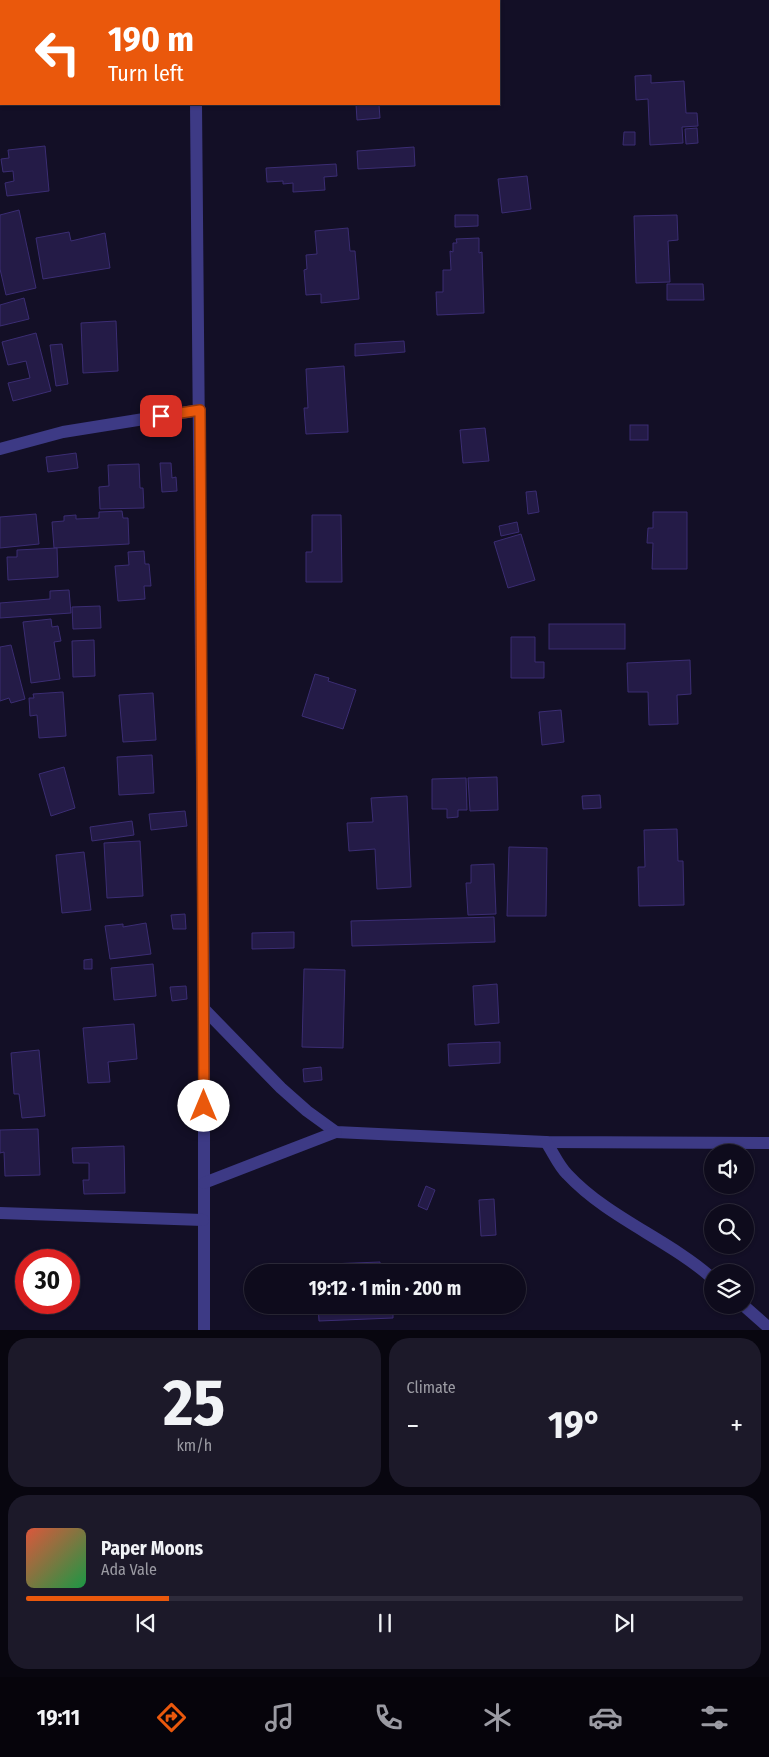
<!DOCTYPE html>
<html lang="en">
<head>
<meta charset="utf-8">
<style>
	:root { --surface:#0e0b1c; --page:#1c1929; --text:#f1f3f6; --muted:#9b9ba3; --line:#2e2b3b; --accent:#ea580c }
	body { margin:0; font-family:"Fira Sans Condensed",sans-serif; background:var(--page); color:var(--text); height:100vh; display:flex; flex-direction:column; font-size:19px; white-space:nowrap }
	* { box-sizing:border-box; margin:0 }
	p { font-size:16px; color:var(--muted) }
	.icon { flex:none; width:28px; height:28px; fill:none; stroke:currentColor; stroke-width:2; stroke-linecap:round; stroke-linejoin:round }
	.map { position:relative; height:1330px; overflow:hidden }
	.details { display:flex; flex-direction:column; gap:8px; padding:8px; background:#08060f; flex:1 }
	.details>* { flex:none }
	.guide { position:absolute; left:0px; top:0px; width:500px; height:105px; box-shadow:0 1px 4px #0004,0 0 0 1px var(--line); background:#ea580c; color:#fff; overflow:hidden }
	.controls { position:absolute; left:704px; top:1144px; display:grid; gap:10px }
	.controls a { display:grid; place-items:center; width:50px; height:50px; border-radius:50%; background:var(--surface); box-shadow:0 1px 4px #0004,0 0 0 1px var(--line); font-size:25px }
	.speed { position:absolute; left:15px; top:1249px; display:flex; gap:10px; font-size:25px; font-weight:700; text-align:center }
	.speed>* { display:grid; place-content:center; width:65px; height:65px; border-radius:50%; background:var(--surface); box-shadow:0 1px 4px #0004,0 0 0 1px var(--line); line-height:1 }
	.speed .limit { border:8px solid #d22; background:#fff; color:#111 }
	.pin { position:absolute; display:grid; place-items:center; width:42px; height:42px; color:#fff; margin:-21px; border-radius:10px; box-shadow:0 2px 8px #0006 }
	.me { position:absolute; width:55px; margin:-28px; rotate:0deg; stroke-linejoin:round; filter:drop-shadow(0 0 4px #0008) }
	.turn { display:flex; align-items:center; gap:18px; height:105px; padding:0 25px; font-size:22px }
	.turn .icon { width:65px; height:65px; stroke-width:2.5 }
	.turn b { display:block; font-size:35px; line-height:42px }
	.big { font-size:38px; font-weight:700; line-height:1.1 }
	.details .card { flex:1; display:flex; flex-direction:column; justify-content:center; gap:8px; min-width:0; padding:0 18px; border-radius:20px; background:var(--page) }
	.details .dial { align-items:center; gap:0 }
	.dial b { font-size:65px; line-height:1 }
	.song { display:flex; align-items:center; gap:15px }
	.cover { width:60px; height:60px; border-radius:8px; background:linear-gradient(135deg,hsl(10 70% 55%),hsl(140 70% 35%)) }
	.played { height:5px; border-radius:2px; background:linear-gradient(90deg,var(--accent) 20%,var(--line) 20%) }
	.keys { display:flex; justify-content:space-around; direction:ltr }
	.heat { display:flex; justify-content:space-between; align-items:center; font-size:28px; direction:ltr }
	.details .tiles { flex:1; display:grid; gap:8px; grid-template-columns:1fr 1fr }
	.card:last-child { grid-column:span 2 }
	.trip { position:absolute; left:244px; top:1264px; width:282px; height:50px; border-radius:25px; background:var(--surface); box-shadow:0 1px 4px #0004,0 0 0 1px var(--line); font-weight:700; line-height:50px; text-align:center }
	.tab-bar { display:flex; height:80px; justify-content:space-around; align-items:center; background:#06040b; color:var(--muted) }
	.tab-bar .icon { width:35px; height:35px }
	.tab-bar .current { color:var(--accent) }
	.tab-bar b { font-size:22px; color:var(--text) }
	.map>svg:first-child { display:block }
	.building { fill:#241b47; stroke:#3b2d73 }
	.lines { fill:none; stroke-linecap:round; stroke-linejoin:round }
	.street { stroke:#3d3a85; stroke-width:12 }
	.route-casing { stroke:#983908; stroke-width:12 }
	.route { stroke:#ea580c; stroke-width:9 }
</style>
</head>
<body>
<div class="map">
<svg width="769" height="1330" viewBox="0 0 769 1330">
	<rect width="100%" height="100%" fill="#130f26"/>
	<g class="building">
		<polygon points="651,75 651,83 684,81 686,113 697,113 698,126 682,127 683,143 650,145 648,99 636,100 635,76"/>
		<polygon points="356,104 395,104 379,105 380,118 357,120"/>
		<polygon points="697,128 698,143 686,144 685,129"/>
		<polygon points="624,132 635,132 635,145 623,145"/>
		<polygon points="45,146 49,191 7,196 5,183 14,181 13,171 3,172 1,159 9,158 8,150"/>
		<polygon points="414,147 415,166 358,169 357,151"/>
		<polygon points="336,164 337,176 324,177 325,190 293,192 293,183 283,184 283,181 267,182 266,168"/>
		<polygon points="527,176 531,209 502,213 498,179"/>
		<polygon points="19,210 36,288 6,295 0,269 0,215"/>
		<polygon points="455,215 478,215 478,226 455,227"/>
		<polygon points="677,215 678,240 668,241 670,282 636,283 634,216"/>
		<polygon points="348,228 350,251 355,251 359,299 321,303 321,294 306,295 304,270 307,269 306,255 317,254 315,231"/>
		<polygon points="69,232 71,241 105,233 110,268 43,279 36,238"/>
		<polygon points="479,238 479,253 482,252 484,313 437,315 436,292 443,292 443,270 451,270 450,251 453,252 453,243 457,243 456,239"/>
		<polygon points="667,284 703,284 704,300 667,300"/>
		<polygon points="24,298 29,319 0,326 0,305"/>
		<polygon points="116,321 118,371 83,373 81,323"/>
		<polygon points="36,333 51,391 13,401 8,383 30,378 26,361 8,365 2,342"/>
		<polygon points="404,341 405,352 355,356 355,344"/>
		<polygon points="62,344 68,384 56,386 50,345"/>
		<polygon points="344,366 348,432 306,434 304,408 308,408 306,369"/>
		<rect x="630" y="425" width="18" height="15"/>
		<polygon points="485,428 489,461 463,463 460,430"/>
		<polygon points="76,453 78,468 48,472 46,457"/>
		<polygon points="160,463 171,463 172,478 176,477 177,491 162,492"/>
		<polygon points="139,464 140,488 143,488 144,508 100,509 99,487 109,486 108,465"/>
		<polygon points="536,491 539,512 528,514 526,492"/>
		<polygon points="122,511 123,518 128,518 129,544 54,548 52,522 64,521 64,516 76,515 76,519 99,518 99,512"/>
		<polygon points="653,512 687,512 687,569 652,569 653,543 647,543 648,528 653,528"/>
		<polygon points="36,514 39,544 0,548 0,517"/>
		<polygon points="312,515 341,515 342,582 306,582 306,552 312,552"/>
		<polygon points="517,522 519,532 501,536 499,526"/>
		<polygon points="521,534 535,580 508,588 494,542"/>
		<polygon points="57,548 58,577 8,580 7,557 17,557 17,550"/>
		<polygon points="144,551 145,564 149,564 151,586 144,586 145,599 118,601 115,566 129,565 128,552"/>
		<polygon points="69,590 71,613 0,618 0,603 50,599 50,591"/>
		<polygon points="100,606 101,628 73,629 72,607"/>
		<polygon points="51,619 52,627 58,626 61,641 54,642 60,679 31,683 23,622"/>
		<rect x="549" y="624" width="76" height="25"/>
		<polygon points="511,637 535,637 535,662 544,662 544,678 511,678"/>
		<polygon points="94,640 95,676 73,677 72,641"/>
		<polygon points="11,645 25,699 11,703 9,698 0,701 0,647"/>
		<polygon points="690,660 691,694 677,695 678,724 649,725 648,692 628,692 627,663"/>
		<polygon points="315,674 329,678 328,681 356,690 343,729 302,716"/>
		<polygon points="63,692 66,736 39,738 37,715 30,716 29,698 34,698 33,694"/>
		<polygon points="153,693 156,740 123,742 119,695"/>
		<polygon points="561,710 564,742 542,745 539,712"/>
		<polygon points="152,755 154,793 119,795 117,757"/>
		<polygon points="64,767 75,808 51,816 39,774"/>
		<polygon points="497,777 498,810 470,811 468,778"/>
		<polygon points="466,778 467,810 458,810 458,817 447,818 447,809 432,809 432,779"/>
		<polygon points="600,795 601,808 583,809 582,796"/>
		<polygon points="407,796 411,887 377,889 375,849 349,851 347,823 373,822 371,798"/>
		<polygon points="185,811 187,826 151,830 149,814"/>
		<polygon points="132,821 134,835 92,841 90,827"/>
		<polygon points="677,829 678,861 683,861 684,905 639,906 638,867 645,867 644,830"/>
		<polygon points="140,841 143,896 107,898 104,843"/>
		<polygon points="509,847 547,848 546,916 507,916"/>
		<polygon points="84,852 91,910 62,913 56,855"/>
		<polygon points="494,864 496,914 468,915 466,883 471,883 471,865"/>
		<polygon points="185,914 186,929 173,929 171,915"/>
		<polygon points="494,917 495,942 352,946 351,921"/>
		<polygon points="146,923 151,954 110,959 105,926 123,924 123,927"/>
		<polygon points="294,932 294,948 252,949 252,933"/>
		<polygon points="92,959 92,969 84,969 84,960"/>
		<polygon points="153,964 156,996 114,1000 111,968"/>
		<polygon points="304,969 345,970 343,1048 302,1047"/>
		<polygon points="497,984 499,1023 475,1025 473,986"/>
		<polygon points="186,986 187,999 172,1001 170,987"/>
		<polygon points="134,1024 137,1059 108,1062 110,1082 88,1083 83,1028"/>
		<polygon points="500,1042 500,1063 449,1066 448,1044"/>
		<polygon points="39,1050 45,1116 22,1118 19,1094 14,1094 11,1053"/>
		<polygon points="321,1067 322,1080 304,1082 303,1069"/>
		<polygon points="38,1129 40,1175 5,1176 4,1152 0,1153 0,1130"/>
		<polygon points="124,1146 125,1193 84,1194 83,1180 89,1180 89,1163 73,1163 72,1148"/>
		<polygon points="426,1186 435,1190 427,1210 418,1206"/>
		<polygon points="494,1199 496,1235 481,1236 479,1200"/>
		<polygon points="380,1262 380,1272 329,1272 329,1264"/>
		<polygon points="318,1305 393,1305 393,1318 319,1321"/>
	</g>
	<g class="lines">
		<g class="street">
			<polyline points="195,0 195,1"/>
			<polyline points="0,59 1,59"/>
			<polyline points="196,104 204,1009 204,1330"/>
			<polyline points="0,449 63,432 200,410"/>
			<polyline points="204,1009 281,1088 307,1111 336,1132 546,1142 769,1143"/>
			<path d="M 546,1142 C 553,1152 558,1165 567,1174 C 608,1218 668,1239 712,1278"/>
			<polyline points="204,1183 336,1132"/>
			<polyline points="0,1213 203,1220"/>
			<polyline points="743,1305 769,1328"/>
		</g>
	</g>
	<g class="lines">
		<g class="route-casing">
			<polyline id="route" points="161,416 200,410 204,1106"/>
		</g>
		<use href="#route" class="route"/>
	</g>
</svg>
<div class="controls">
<a><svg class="icon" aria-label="sound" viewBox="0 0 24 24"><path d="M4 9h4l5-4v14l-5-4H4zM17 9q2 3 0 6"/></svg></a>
<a><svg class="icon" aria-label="search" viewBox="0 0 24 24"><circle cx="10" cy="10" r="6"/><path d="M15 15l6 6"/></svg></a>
<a><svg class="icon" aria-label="layers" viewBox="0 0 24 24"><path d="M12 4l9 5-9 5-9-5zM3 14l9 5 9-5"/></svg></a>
</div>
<div class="speed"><div class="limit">30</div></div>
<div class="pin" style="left:161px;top:416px;background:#d93025"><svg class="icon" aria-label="arrive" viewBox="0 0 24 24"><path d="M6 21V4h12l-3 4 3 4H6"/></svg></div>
<svg class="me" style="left:204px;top:1106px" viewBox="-20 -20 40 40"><circle r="19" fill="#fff"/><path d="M0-13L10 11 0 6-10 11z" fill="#ea580c"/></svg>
<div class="trip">19:12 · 1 min · 200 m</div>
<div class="guide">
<div class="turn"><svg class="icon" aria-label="left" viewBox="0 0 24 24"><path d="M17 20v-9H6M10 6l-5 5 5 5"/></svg><div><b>190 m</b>Turn left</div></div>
</div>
</div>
<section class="details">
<div class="tiles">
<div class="card dial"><b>25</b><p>km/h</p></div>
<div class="card"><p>Climate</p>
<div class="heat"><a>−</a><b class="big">19°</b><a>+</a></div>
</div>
<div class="card">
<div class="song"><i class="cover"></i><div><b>Paper Moons</b><p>Ada Vale</p></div></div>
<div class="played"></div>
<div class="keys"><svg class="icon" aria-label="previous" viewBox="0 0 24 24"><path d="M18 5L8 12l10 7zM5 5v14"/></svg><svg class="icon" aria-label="pause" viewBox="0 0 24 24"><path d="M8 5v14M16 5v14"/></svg><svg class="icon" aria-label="next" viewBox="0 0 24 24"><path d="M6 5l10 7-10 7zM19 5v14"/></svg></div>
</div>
</div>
</section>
<nav class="tab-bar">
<b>19:11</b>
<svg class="icon current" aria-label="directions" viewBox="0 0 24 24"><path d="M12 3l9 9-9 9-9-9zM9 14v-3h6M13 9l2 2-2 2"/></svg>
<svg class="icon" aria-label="music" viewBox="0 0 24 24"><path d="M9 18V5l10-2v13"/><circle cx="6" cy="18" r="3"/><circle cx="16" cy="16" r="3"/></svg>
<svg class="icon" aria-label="phone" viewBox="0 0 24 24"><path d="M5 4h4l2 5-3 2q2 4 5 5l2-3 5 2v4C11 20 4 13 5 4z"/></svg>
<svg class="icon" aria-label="climate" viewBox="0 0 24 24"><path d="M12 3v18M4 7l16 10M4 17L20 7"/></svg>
<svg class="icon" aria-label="car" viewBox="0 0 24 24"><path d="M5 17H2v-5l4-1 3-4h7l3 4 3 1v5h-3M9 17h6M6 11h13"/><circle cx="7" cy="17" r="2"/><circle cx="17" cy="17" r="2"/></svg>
<svg class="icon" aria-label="filters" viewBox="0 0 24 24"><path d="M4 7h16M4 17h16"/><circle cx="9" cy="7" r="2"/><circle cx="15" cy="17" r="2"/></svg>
</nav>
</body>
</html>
